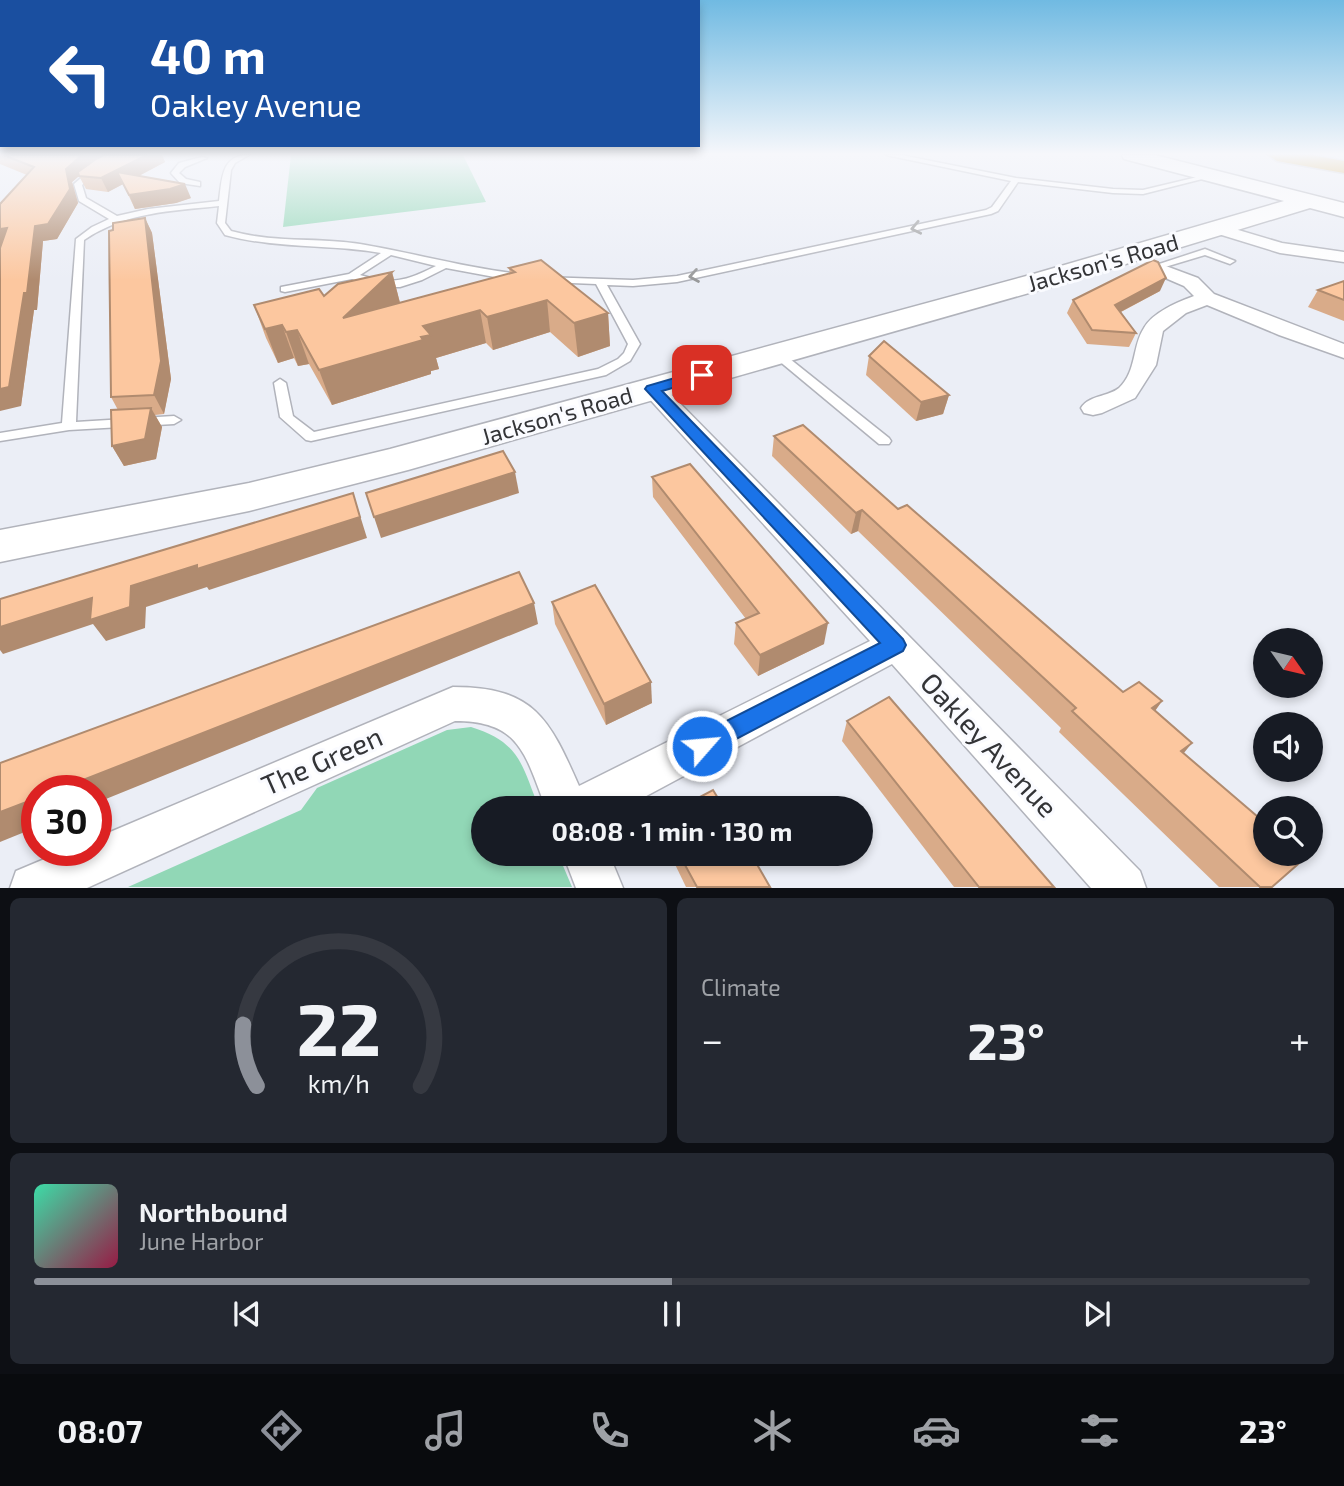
<!DOCTYPE html>
<html lang="en">
<head>
<meta charset="utf-8">
<style>
	:root { --surface:#171b24; --page:#242831; --text:#f1f3f6; --muted:#9ea1a6; --line:#363941; --accent:#8c9099 }
	body { margin:0; font-family:"Exo 2",sans-serif; background:var(--page); color:var(--text); height:100vh; display:flex; flex-direction:column; font-size:26px; white-space:nowrap }
	* { box-sizing:border-box; margin:0 }
	p { font-size:23px; color:var(--muted) }
	.icon { flex:none; width:38px; height:38px; fill:none; stroke:currentColor; stroke-width:2; stroke-linecap:round; stroke-linejoin:round }
	.map { position:relative; height:888px; overflow:hidden }
	.details { display:flex; flex-direction:column; gap:10px; padding:10px; background:#0d0f14; flex:1 }
	.details>* { flex:none }
	.guide { position:absolute; left:0px; top:0px; width:700px; height:147px; box-shadow:0 4px 10px #0003; background:#1a4fa0; color:#fff; overflow:hidden }
	.needle { width:46px; rotate:124deg }
	.tools { position:absolute; left:1253px; top:628px; display:grid; gap:14px }
	.tools a { display:grid; place-items:center; width:70px; height:70px; border-radius:50%; background:var(--surface); box-shadow:0 4px 10px #0003; font-size:35px }
	.speed { position:absolute; left:21px; top:775px; display:flex; gap:14px; font-size:35px; font-weight:700; text-align:center }
	.speed>* { display:grid; place-content:center; width:91px; height:91px; border-radius:50%; background:var(--surface); box-shadow:0 4px 10px #0003; line-height:1 }
	.speed .limit { border:10px solid #d22; background:#fff; color:#111 }
	.pin { position:absolute; display:grid; place-items:center; width:60px; height:60px; color:#fff; margin:-30px; border-radius:14px; box-shadow:0 4px 10px #0006 }
	.me { position:absolute; width:77px; margin:-38px; rotate:63deg; stroke-linejoin:round; filter:drop-shadow(0 0 5px #0008) }
	.turn { display:flex; align-items:center; gap:24px; height:147px; padding:0 35px; font-size:32px }
	.turn .icon { width:91px; height:91px; stroke-width:2.5 }
	.turn b { display:block; font-size:49px; line-height:60px }
	.big { font-size:52px; font-weight:700; line-height:1.1 }
	.details .widget { flex:1; display:flex; flex-direction:column; justify-content:center; gap:10px; min-width:0; padding:0 24px; border-radius:10px; background:var(--page) }
	.details .dial { align-items:center; gap:0 }
	.dial svg { height:182px; overflow:visible; fill:none; stroke:var(--line); stroke-width:7; stroke-linecap:round; text-anchor:middle }
	.dial text { fill:var(--text); stroke:none }
	.song { display:flex; align-items:center; gap:21px }
	.cover { width:84px; height:84px; border-radius:10px; background:linear-gradient(135deg,hsl(160 70% 55%),hsl(340 70% 35%)) }
	.played { height:7px; border-radius:4px; background:linear-gradient(90deg,var(--accent) 50%,var(--line) 50%) }
	.keys { display:flex; justify-content:space-around; direction:ltr }
	.heat { display:flex; justify-content:space-between; align-items:center; font-size:38px; direction:ltr }
	.details .tiles { flex:1; display:grid; gap:10px; grid-template-columns:1fr 1fr }
	.widget:last-child { grid-column:span 2 }
	.trip { position:absolute; left:471px; top:796px; width:402px; height:70px; border-radius:35px; background:var(--surface); box-shadow:0 4px 10px #0003; font-weight:700; line-height:70px; text-align:center }
	.tabs { display:flex; height:112px; justify-content:space-around; align-items:center; background:#090b0e; color:var(--muted) }
	.tabs .icon { width:49px; height:49px }
	.tabs .selected { color:var(--accent) }
	.tabs b { font-size:32px; color:var(--text) }
	.map>svg:first-child { display:block }
	.green { fill:#91d7b6 }
	.lines { fill:none; stroke-linecap:round; stroke-linejoin:round }
	.lane-casing { stroke:#b1b3bb; stroke-width:3 }
	.street-casing { stroke:#b1b3bb; stroke-width:3 }
	.secondary-casing { stroke:#b1b3bb; stroke-width:3 }
	.highway-casing { stroke:#cacacb; stroke-width:3 }
	.lane { fill:#fff; fill-rule:evenodd }
	.street { fill:#fff; fill-rule:evenodd }
	.secondary { fill:#fff; fill-rule:evenodd }
	.highway { fill:#d3a338; fill-rule:evenodd }
	.wall { fill:#d9ab89 }
	.shaded-wall { fill:#b08b6f }
	.building { fill:#fcc79f; stroke:#b08b6f; stroke-width:2 }
	.oneway { stroke:#999a9b }
	.route { fill:#1a73e8; stroke:#114b97; stroke-width:2 }
	.labels { text-anchor:middle; stroke-width:6; stroke-linejoin:round; paint-order:stroke }
	.street-label { font-size:23px; fill:#333437; stroke:#fafbff }
	.near-street-label { font-size:28px; fill:#333437; stroke:#fafbff }
</style>
</head>
<body>
<div class="map">
<svg width="1344" height="888" viewBox="0 0 1344 888">
	<rect width="100%" height="100%" fill="#ebeef6"/>
	<g class="green">
		<polygon points="291,155 463,155 486,202 283,227"/>
		<path d="M 471,727 C 520,742 522,765 539,808 L 483,808 L 483,854 L 558,854 L 572,887 L 128,887 L 301,810 L 317,788 L 447,730 Z"/>
	</g>
	<g class="lines">
		<g class="lane-casing">
			<g id="lane">
				<path d="M 121,155 L 130,155 L 101,170 L 82,185 L 86,198 L 117,216 L 148,209 L 219,201 C 222,179 221,155 249,155 L 235,163 L 231,170 L 225,223 L 231,231 C 274,243 317,237 360,244 C 414,253 466,268 520,274 L 525,277 L 520,280 L 500,278 L 446,268 L 422,280 L 400,287 L 380,287 L 352,279 L 285,292 L 281,291 L 281,287 L 349,274 L 381,253 C 329,244 276,249 225,235 L 217,223 L 219,206 C 171,211 125,212 84,240 L 76,422 L 174,416 L 181,420 L 174,424 L 69,430 L 0,441 L 0,433 L 62,423 L 76,239 L 92,227 L 109,219 L 79,201 L 74,184 L 95,166 ZM 391,255 L 436,266 C 406,281 393,285 360,275 Z"/>
				<polygon points="886,155 901,155 1016,178 1113,189 1143,190 1210,174 1214,176 1143,194 1113,193 1018,182 998,211 991,214 677,282 633,286 607,285 640,344 630,361 606,375 311,441 306,440 280,417 274,383 280,379 286,383 293,416 314,432 598,369 618,359 624,353 628,344 596,284 547,282 542,279 543,277 633,280 677,276 986,210 992,207 1011,181"/>
				<polygon points="202,157 207,158 185,167 179,173 186,179 200,182 200,186 180,183 171,173 179,163"/>
				<polygon points="1205,249 1235,261 1230,264 1205,255 1155,270 1150,267"/>
				<polygon points="776,349 780,351 889,438 891,441 889,444 879,444 772,355 772,351"/>
			</g>
		</g>
		<g class="street-casing">
			<g id="street">
				<polygon points="1218,224 1282,243 1344,252 1344,262 1280,253 1212,232 1210,229"/>
				<path d="M 1155,262 L 1198,278 L 1214,294 L 1344,344 L 1344,358 L 1279,335 L 1207,305 L 1186,313 L 1163,331 L 1156,365 L 1135,398 L 1102,413 L 1093,415 L 1084,413 L 1081,408 C 1089,395 1108,397 1119,388 C 1137,371 1132,346 1144,328 C 1153,312 1178,302 1194,296 L 1184,286 L 1149,271 L 1146,267 Z"/>
				<path d="M 653,382 L 661,384 L 1140,871 L 1146,888 L 1091,888 L 892,664 L 624,808 L 546,808 C 525,755 521,721 455,721 L 87,888 L 10,888 L 16,871 L 66,850 L 96,850 L 96,838 L 453,687 C 534,687 549,718 579,786 L 870,641 L 645,394 L 641,389 L 645,384 Z"/>
				<polygon points="563,854 609,854 623,888 576,888"/>
			</g>
		</g>
		<g class="secondary-casing">
			<polygon id="secondary" points="1122,155 1155,155 1344,203 1344,217 1310,208 1050,287 408,470 249,511 0,562 0,530 249,483 390,449 1030,275 1284,201 1124,159"/>
		</g>
		<g class="highway-casing">
			<polygon id="highway" points="1268,155 1311,155 1344,161 1344,173 1277,161"/>
		</g>
		<use href="#lane" class="lane"/>
		<use href="#street" class="street"/>
		<use href="#secondary" class="secondary"/>
		<use href="#highway" class="highway"/>
	</g>
	<g class="wall">
		<polygon points="0,155 162,155 165,162 139,176 191,198 176,203 135,209 123,184 108,192 86,189 79,176 72,182 78,203 57,239 43,241 37,310 34,310 21,406 1,246 27,175 0,164"/>
		<polygon points="145,218 152,233 171,379 164,414 155,415 162,427 156,459 124,466 112,446 118,410 111,397 113,230"/>
		<polygon points="509,268 608,313 610,346 578,357 550,332 493,350 486,343 436,358 439,369 431,371 431,374 332,405 309,364 298,366 294,358 278,363 266,338 254,305 324,296 392,272 400,303 510,274"/>
		<polygon points="1344,281 1344,321 1308,307 1318,290"/>
		<polygon points="1160,291 1121,312 1136,333 1129,347 1087,344 1067,313 1073,300"/>
		<polygon points="869,356 949,395 943,414 916,421 866,375"/>
		<polygon points="774,436 898,509 1123,692 1162,701 1155,711 1184,753 1272,887 1219,887 1059,732 1061,728 858,531 851,534 772,456"/>
		<polygon points="652,477 824,644 758,676 734,644 736,623 746,619 653,497"/>
		<polygon points="552,602 652,703 606,725 555,624"/>
		<polygon points="847,721 1054,887 954,887 842,741"/>
		<polygon points="670,854 751,854 770,887 686,887"/>
	</g>
	<g class="shaded-wall">
		<polygon points="82,155 114,155 93,164 72,182 78,203 57,239 43,241 37,310 34,310 21,406 0,411 0,389 35,226 66,169"/>
		<polygon points="147,155 162,155 165,162 108,192 101,178"/>
		<polygon points="185,184 191,198 176,203 135,209 129,195"/>
		<polygon points="145,218 152,233 171,379 164,414 154,395"/>
		<polygon points="7,228 15,243 0,246 0,229"/>
		<polygon points="392,272 400,303 343,318"/>
		<polygon points="1166,278 1160,291 1109,318 1115,305"/>
		<polygon points="547,300 550,332 493,350 487,317"/>
		<polygon points="480,310 486,343 436,358 439,369 431,371 431,374 332,405 319,370 421,337 423,326"/>
		<polygon points="608,313 610,346 578,357 574,323"/>
		<polygon points="282,325 294,358 278,363 265,329"/>
		<polygon points="297,330 309,364 298,366 286,332"/>
		<polygon points="949,395 943,414 916,421 921,402"/>
		<polygon points="151,408 162,427 156,459 124,466 112,446"/>
		<polygon points="515,472 519,493 381,538 374,517"/>
		<polygon points="353,493 367,538 209,590 207,587 146,607 145,628 106,641 93,624 3,654 0,650 0,627 131,586"/>
		<polygon points="862,510 858,531 851,534 856,513"/>
		<polygon points="534,603 538,624 96,803 96,791 55,791"/>
		<polygon points="828,623 824,644 758,676 760,655"/>
		<polygon points="651,682 652,703 606,725 604,704"/>
		<polygon points="1162,701 1147,722 1152,708"/>
		<polygon points="1192,743 1175,764 1181,751"/>
		<polygon points="37,798 37,827 0,842 0,812"/>
	</g>
	<g class="building">
		<polygon points="3,155 82,155 66,169 70,189 48,224 35,226 27,293 24,293 9,387 0,389 0,248 7,228 0,229 0,204 34,167"/>
		<polygon points="104,155 147,155 101,178 79,176 78,172 96,159"/>
		<polygon points="117,172 185,184 170,189 129,195"/>
		<polygon points="145,218 161,361 154,395 111,397 109,231 113,230 113,223"/>
		<polygon points="541,260 608,313 574,323 547,300 487,317 480,310 423,326 431,335 421,337 423,340 319,370 297,330 286,332 282,325 265,329 254,305 319,289 324,296 338,284 392,272 343,318 515,272 509,268"/>
		<polygon points="1153,260 1158,262 1166,278 1115,305 1136,333 1092,330 1073,300"/>
		<polygon points="1344,281 1344,300 1318,290"/>
		<polygon points="884,341 949,395 921,402 869,356"/>
		<polygon points="151,408 145,439 112,446 111,410"/>
		<polygon points="803,425 898,509 907,505 1123,692 1139,682 1162,701 1152,708 1192,743 1181,751 1265,823 1265,854 1300,854 1305,858 1272,887 1260,887 1072,711 1076,708 862,510 856,513 774,436"/>
		<polygon points="503,451 515,472 374,517 366,493"/>
		<polygon points="690,464 828,623 760,655 736,623 759,613 652,477"/>
		<polygon points="353,493 360,517 197,569 197,565 131,586 130,607 90,620 92,598 0,627 0,599"/>
		<polygon points="519,572 534,603 55,791 37,791 37,798 0,812 0,763"/>
		<polygon points="595,585 651,682 604,704 552,602"/>
		<polygon points="889,697 1054,887 979,887 847,721"/>
		<polygon points="713,790 724,808 679,808"/>
		<polygon points="679,854 751,854 770,887 697,887"/>
	</g>
	<defs><path id="oneway-chevron" d="M-2-3.5L2.5 0L-2 3.5" fill="none" stroke-width="1.6" stroke-linecap="round" stroke-linejoin="round" transform="scale(1.75)"/></defs>
	<g class="oneway">
		<use href="#oneway-chevron" transform="translate(916 228) rotate(168)"/>
		<use href="#oneway-chevron" transform="translate(694 276) rotate(170)"/>
	</g>
	<linearGradient id="sky" x2="0" y2="1"><stop stop-color="#70bae2"/><stop offset="0.55" stop-color="#f6f7fb"/><stop offset="1" stop-color="#f6f7fb" stop-opacity="0"/></linearGradient>
	<rect width="1344" height="280" fill="url(#sky)"/>
	<polygon class="route" points="702,370 709,375 707,378 662,391 903,639 906,645 903,651 702,757 693,754 690,746 693,738 880,643 645,389 647,386"/>
	<g class="labels">
		<g class="street-label">
			<text transform="translate(1103 263) rotate(-16)" y="8">Jackson's Road</text>
			<text transform="translate(557 416) rotate(-16)" y="8">Jackson's Road</text>
		</g>
		<g class="near-street-label">
			<text transform="translate(989 745) rotate(47)" y="10">Oakley Avenue</text>
			<text transform="translate(322 761) rotate(-24)" y="10">The Green</text>
		</g>
	</g>
</svg>
<div class="tools">
<a><svg class="needle" viewBox="-14 -14 28 28"><path d="M0-13l5 13h-10z" fill="#e53935"/><path d="M0 13l5-13h-10z" fill="#9ea1a6"/></svg></a>
<a><svg class="icon" aria-label="sound" viewBox="0 0 24 24"><path d="M4 9h4l5-4v14l-5-4H4zM17 9q2 3 0 6"/></svg></a>
<a><svg class="icon" aria-label="search" viewBox="0 0 24 24"><circle cx="10" cy="10" r="6"/><path d="M15 15l6 6"/></svg></a>
</div>
<div class="speed"><div class="limit">30</div></div>
<div class="pin" style="left:702px;top:375px;background:#d93025"><svg class="icon" aria-label="arrive" viewBox="0 0 24 24"><path d="M6 21V4h12l-3 4 3 4H6"/></svg></div>
<svg class="me" style="left:702px;top:746px" viewBox="-20 -20 40 40"><circle r="17" fill="#1a73e8" stroke="#fff" stroke-width="3"/><path d="M0-11L8 9 0 5-8 9z" fill="#fff"/></svg>
<div class="trip">08:08 · 1 min · 130 m</div>
<div class="guide">
<div class="turn"><svg class="icon" aria-label="left" viewBox="0 0 24 24"><path d="M17 20v-9H6M10 6l-5 5 5 5"/></svg><div><b>40 m</b>Oakley Avenue</div></div>
</div>
</div>
<section class="details">
<div class="tiles">
<div class="widget dial"><svg viewBox="0 0 100 80">
<path d="M14 69A42 42 0 1 1 86 69"/>
<path d="M14 69A42 42 0 0 1 8 42" stroke="#8c9099"/>
<text x="50" y="56" font-size="32" font-weight="700">22</text>
<text x="50" y="72" font-size="11">km/h</text>
</svg></div>
<div class="widget"><p>Climate</p>
<div class="heat"><a>−</a><b class="big">23°</b><a>+</a></div>
</div>
<div class="widget">
<div class="song"><i class="cover"></i><div><b>Northbound</b><p>June Harbor</p></div></div>
<div class="played"></div>
<div class="keys"><svg class="icon" aria-label="previous" viewBox="0 0 24 24"><path d="M18 5L8 12l10 7zM5 5v14"/></svg><svg class="icon" aria-label="pause" viewBox="0 0 24 24"><path d="M8 5v14M16 5v14"/></svg><svg class="icon" aria-label="next" viewBox="0 0 24 24"><path d="M6 5l10 7-10 7zM19 5v14"/></svg></div>
</div>
</div>
</section>
<nav class="tabs">
<b>08:07</b>
<svg class="icon selected" aria-label="directions" viewBox="0 0 24 24"><path d="M12 3l9 9-9 9-9-9zM9 14v-3h6M13 9l2 2-2 2"/></svg>
<svg class="icon" aria-label="music" viewBox="0 0 24 24"><path d="M9 18V5l10-2v13"/><circle cx="6" cy="18" r="3"/><circle cx="16" cy="16" r="3"/></svg>
<svg class="icon" aria-label="phone" viewBox="0 0 24 24"><path d="M5 4h4l2 5-3 2q2 4 5 5l2-3 5 2v4C11 20 4 13 5 4z"/></svg>
<svg class="icon" aria-label="climate" viewBox="0 0 24 24"><path d="M12 3v18M4 7l16 10M4 17L20 7"/></svg>
<svg class="icon" aria-label="car" viewBox="0 0 24 24"><path d="M5 17H2v-5l4-1 3-4h7l3 4 3 1v5h-3M9 17h6M6 11h13"/><circle cx="7" cy="17" r="2"/><circle cx="17" cy="17" r="2"/></svg>
<svg class="icon" aria-label="filters" viewBox="0 0 24 24"><path d="M4 7h16M4 17h16"/><circle cx="9" cy="7" r="2"/><circle cx="15" cy="17" r="2"/></svg>
<b>23°</b>
</nav>
</body>
</html>
